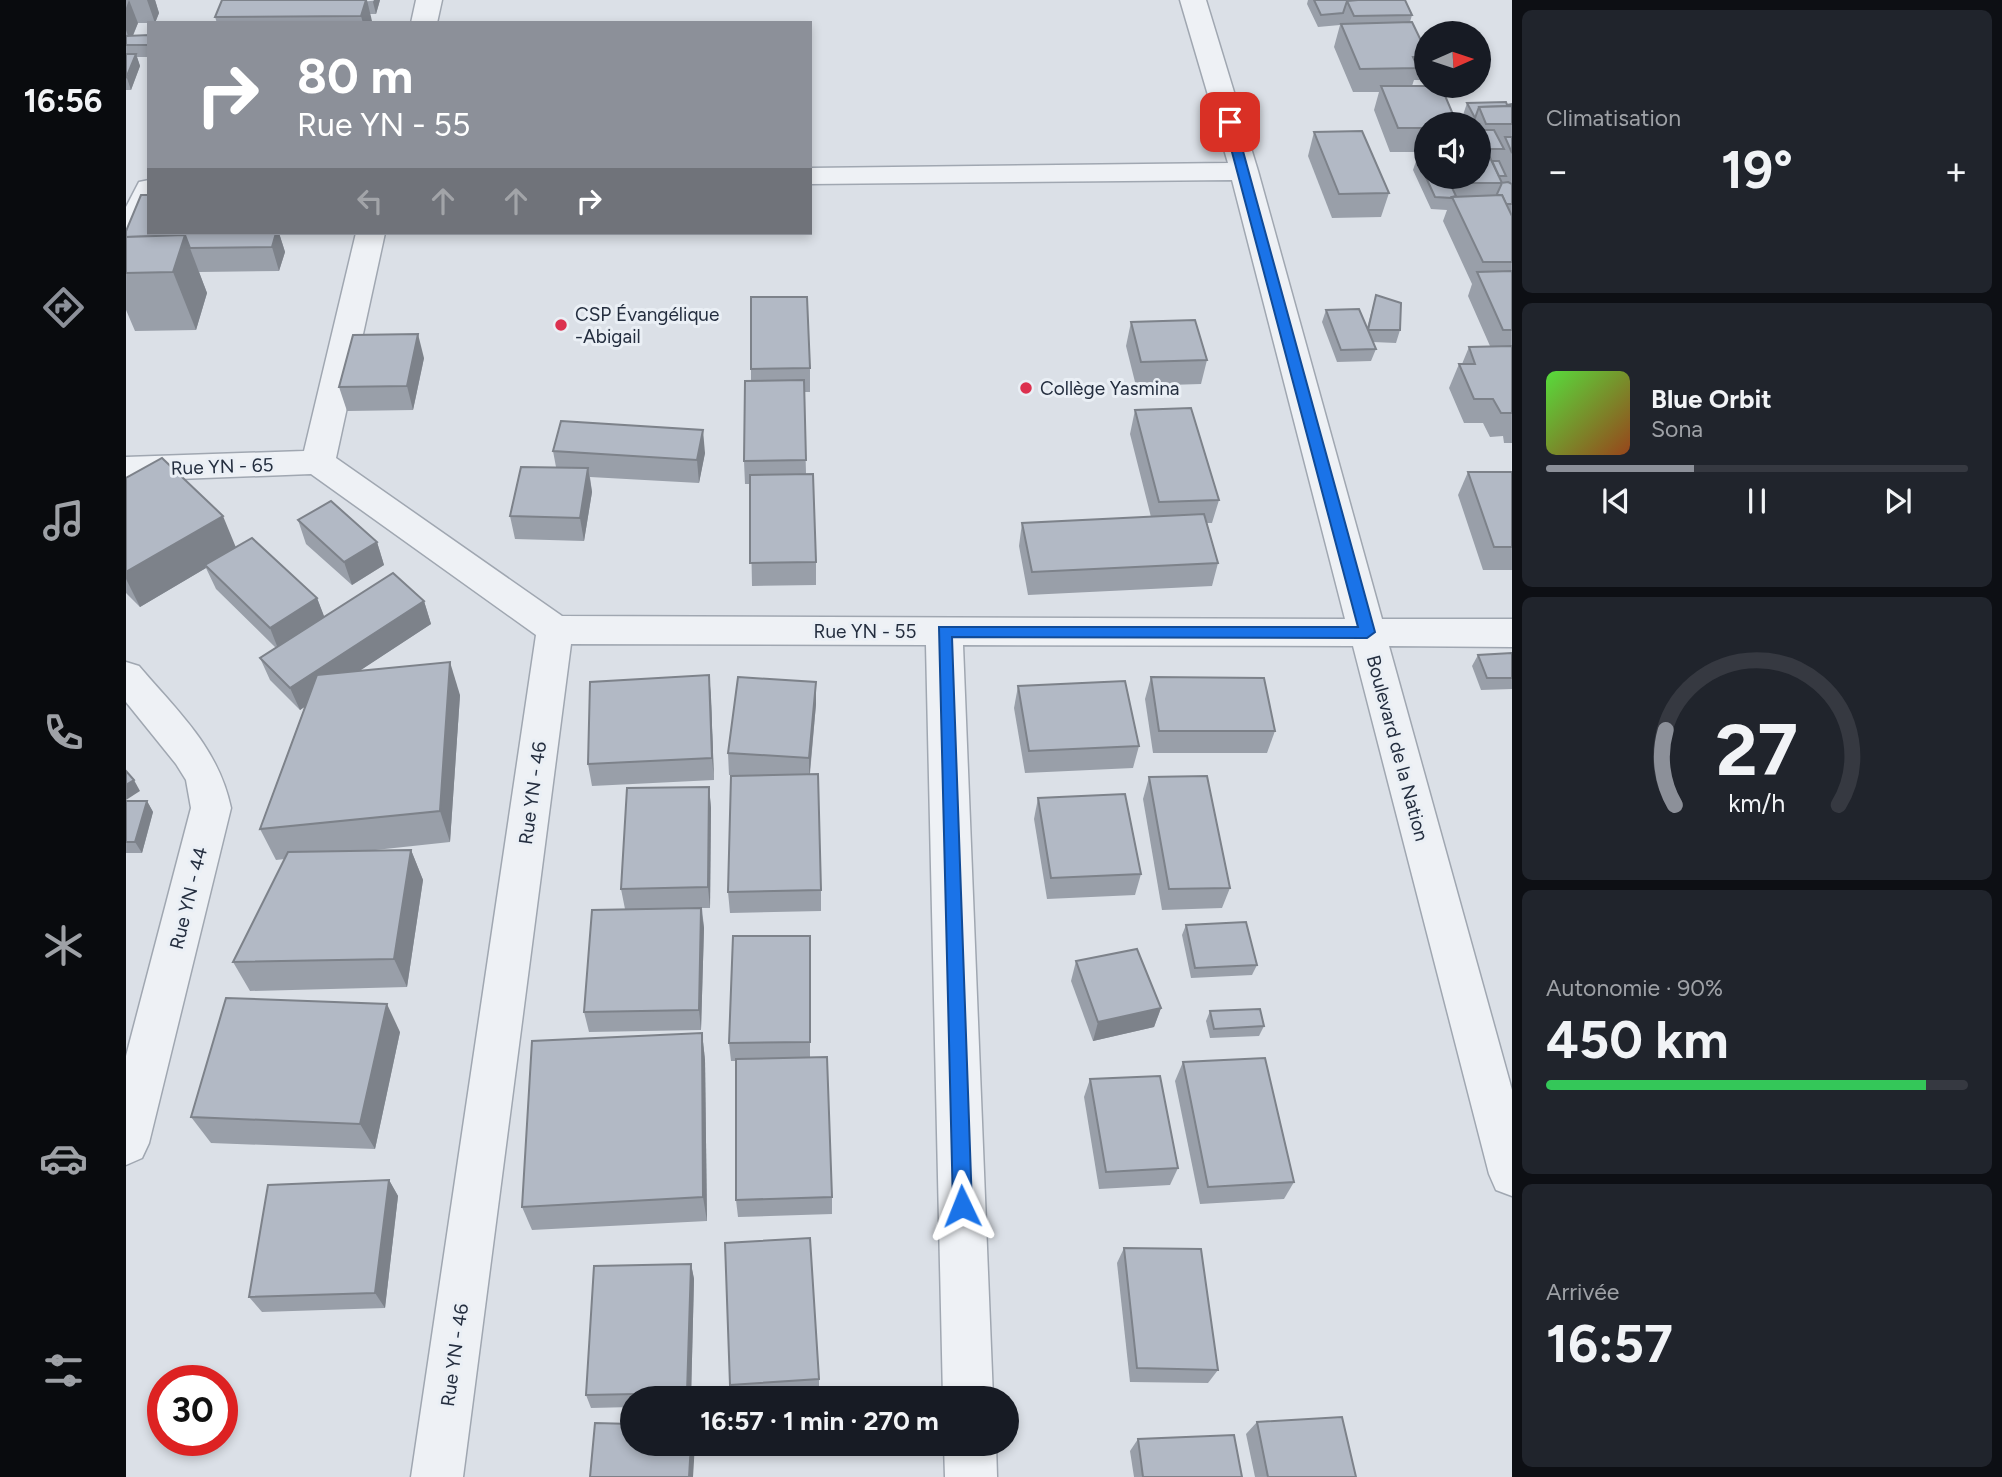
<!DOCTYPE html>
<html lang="fr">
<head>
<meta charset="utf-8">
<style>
	:root { --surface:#171b24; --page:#20242c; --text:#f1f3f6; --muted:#9ea1a6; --line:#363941; --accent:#8c9099 }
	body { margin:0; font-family:Figtree,sans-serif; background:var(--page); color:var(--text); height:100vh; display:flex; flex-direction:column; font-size:26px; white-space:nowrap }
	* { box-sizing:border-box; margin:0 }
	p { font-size:23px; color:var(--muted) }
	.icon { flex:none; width:38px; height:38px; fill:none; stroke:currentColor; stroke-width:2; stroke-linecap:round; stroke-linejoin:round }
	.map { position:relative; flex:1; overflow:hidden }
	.panel { display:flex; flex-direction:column; gap:10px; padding:10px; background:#0d0f14; width:490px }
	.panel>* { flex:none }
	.top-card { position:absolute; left:21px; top:21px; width:665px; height:214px; border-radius:0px; box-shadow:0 4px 10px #0003; background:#8c9099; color:#fff; overflow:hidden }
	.needle { width:46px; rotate:87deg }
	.fabs { position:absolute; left:1288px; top:21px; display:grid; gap:14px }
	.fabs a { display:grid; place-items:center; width:77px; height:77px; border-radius:50%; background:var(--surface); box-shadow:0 4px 10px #0003; font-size:35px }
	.speed { position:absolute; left:21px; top:1365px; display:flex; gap:14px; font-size:35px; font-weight:700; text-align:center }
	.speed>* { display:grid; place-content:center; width:91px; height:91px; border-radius:50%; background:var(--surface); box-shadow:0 4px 10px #0003; line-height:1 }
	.speed .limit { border:10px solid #d22; background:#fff; color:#111 }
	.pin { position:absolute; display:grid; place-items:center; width:60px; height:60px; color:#fff; margin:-30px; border-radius:14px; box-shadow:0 4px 10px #0006 }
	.me { position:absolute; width:77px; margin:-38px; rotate:358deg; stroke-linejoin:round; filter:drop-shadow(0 0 5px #0008) }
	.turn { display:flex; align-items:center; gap:24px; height:147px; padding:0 35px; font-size:32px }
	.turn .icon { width:91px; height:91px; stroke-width:2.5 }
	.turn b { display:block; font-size:49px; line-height:60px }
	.lanes { display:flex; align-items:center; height:66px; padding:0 35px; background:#0003; justify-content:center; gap:35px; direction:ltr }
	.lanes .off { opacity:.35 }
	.big { font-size:52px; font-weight:700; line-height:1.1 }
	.panel .card { flex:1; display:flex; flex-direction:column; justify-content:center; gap:10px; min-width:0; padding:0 24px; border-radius:10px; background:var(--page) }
	.panel .dial { align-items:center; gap:0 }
	.dial svg { height:182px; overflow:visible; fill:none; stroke:var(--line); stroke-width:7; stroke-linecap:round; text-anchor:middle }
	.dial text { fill:var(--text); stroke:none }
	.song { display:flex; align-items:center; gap:21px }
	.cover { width:84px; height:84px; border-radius:10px; background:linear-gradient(135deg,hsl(110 70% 55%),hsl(20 70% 35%)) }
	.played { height:7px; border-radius:4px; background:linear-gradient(90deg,var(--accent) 35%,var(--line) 35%) }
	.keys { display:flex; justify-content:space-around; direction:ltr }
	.heat { display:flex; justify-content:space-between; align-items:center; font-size:38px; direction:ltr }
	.charge { height:10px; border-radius:5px; background:linear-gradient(90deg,#34c759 90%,var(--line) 0) }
	.trip { position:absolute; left:494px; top:1386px; width:399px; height:70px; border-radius:35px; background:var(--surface); box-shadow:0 4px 10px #0003; font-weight:700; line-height:70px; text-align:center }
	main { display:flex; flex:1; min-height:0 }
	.menu { display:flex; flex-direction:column; width:126px; justify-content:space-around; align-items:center; background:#090b0e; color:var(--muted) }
	.menu .icon { width:49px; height:49px }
	.menu .selected { color:var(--accent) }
	.menu b { font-size:32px; color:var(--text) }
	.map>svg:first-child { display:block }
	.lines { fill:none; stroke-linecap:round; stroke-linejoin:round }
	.minor-casing { stroke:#a0a7b1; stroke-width:3 }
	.minor { fill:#eef1f5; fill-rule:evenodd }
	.wall { fill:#999fa9 }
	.shaded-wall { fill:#7d828a }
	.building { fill:#b2b9c5; stroke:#7d828a; stroke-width:2 }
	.route { fill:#1a73e8; stroke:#114b97; stroke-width:2 }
	.poi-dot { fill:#dc314f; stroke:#eaeff5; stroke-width:2.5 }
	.labels { text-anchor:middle; stroke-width:6; stroke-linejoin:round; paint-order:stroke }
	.poi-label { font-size:19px; fill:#242e3f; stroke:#eaeff5; text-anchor:start }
	.street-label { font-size:19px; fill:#242e3f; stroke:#eaeff5 }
</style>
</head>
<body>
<main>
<nav class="menu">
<b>16:56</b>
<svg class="icon selected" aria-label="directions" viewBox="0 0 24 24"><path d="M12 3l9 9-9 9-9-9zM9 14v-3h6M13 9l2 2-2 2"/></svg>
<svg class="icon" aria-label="music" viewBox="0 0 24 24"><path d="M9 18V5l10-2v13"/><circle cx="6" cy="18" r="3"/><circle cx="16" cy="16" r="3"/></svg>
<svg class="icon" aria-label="phone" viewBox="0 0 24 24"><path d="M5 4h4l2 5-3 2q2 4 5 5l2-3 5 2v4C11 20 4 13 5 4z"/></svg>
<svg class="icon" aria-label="climate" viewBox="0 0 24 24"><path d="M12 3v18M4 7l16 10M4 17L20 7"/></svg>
<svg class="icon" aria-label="car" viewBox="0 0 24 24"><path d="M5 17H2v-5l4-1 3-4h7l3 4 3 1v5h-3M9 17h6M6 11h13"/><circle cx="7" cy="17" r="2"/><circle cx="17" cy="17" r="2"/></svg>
<svg class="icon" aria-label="filters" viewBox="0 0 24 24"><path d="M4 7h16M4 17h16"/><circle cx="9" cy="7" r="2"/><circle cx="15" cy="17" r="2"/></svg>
</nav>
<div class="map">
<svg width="1386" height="1477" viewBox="0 0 1386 1477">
	<rect width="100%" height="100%" fill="#dbe0e7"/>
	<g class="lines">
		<g class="minor-casing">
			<g id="minor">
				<polygon points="290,0 316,0 311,23 285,23"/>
				<polygon points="1054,0 1080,0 1132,171 1256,619 1386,619 1386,647 1263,646 1386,1090 1386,1196 1370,1190 1363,1174 1227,646 837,645 867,1398 817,1398 800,645 445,644 337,1477 285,1477 410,635 185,474 0,481 0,457 178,451 230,233 259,233 210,458 436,616 1219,619 1106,180 684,184 684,168 1102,163"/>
				<polygon points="23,180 23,221 10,246 0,249 0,207 13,182"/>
				<path d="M 0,662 L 13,666 C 52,712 92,747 105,808 L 23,1143 L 16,1158 L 0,1165 L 0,1056 L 65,808 L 60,780 L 50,764 L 0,702 Z"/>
				<polygon points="818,1444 870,1444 871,1477 819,1477"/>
			</g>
		</g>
		<use href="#minor" class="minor"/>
	</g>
	<g class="wall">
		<polygon points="0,0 30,0 29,0 33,13 29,23 12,23 7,36 23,35 23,57 11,57 14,66 5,90 0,90"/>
		<polygon points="254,0 250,14 244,14 245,23 91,23 89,17"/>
		<polygon points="1182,0 1279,0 1286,15 1284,22 1300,51 1300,66 1296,80 1288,80 1286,86 1300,124 1300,152 1264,152 1248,110 1253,92 1227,92 1208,47 1214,25 1192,27 1181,4"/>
		<polygon points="1341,103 1386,104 1386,443 1378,443 1377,436 1364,437 1357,423 1338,423 1323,388 1333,364 1336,364 1343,347 1364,346 1342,296 1346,284 1317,221 1321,210 1305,209 1287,170 1291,158 1300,177 1353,177 1353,124 1341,124 1337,115"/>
		<polygon points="1188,132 1263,193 1255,217 1206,218 1182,156"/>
		<polygon points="0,231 23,233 153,233 159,252 153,271 73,272 81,293 70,330 9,331 0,310"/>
		<polygon points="1250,295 1274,330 1270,343 1247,342 1250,349 1245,361 1211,362 1196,322 1200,310 1241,328"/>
		<polygon points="1005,322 1081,360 1075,384 1010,386 1000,346"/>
		<polygon points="298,358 287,410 221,411 213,387"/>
		<polygon points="684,368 684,392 678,392 680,474 690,562 690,585 626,586 624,484 619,484 618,461 625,381 625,369"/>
		<polygon points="1009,410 1093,500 1086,523 1081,523 1092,563 1086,586 902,595 893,546 896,523 1025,517 1004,434"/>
		<polygon points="427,451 579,453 573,483 464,477 466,492 458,541 389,539 384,516 430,467"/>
		<polygon points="1342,472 1386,472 1386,570 1357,570 1332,495"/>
		<polygon points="0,478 191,598 198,617 298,601 305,624 233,671 334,695 324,842 240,851 285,850 297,880 281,987 124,991 107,962 159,859 150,860 134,829 179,706 174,710 144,680 134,658 150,648 90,589 80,568 14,607 0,593"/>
		<polygon points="172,520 251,542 258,565 226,585 180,544"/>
		<polygon points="1386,653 1386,689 1355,690 1346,666 1352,655"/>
		<polygon points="583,675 585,698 588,780 466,786 462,764"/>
		<polygon points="1025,677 1149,731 1141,753 1027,753 1019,699"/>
		<polygon points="892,686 1013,746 1007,768 899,773 888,708"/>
		<polygon points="690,704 684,774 695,890 695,911 604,913 602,892 611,775 603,775 602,753"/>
		<polygon points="1023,777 1104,888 1096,908 1036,910 1017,799"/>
		<polygon points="583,787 585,808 584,908 576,908 578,928 575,1030 463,1032 458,1012 499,909 495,889"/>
		<polygon points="912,798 1015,874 1009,895 921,899 908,819"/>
		<polygon points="0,801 21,801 27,812 16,853 0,853"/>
		<polygon points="1060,925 1131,965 1126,975 1065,978 1056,935"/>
		<polygon points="684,936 684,1057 706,1197 706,1214 612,1217 610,1200 610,1061 605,1061 603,1043"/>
		<polygon points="950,961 1035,1008 1028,1027 967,1041 945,981"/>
		<polygon points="1084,1011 1138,1026 1133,1036 1084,1038 1080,1021"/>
		<polygon points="274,1032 249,1149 85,1143 65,1117"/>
		<polygon points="576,1033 579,1060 581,1221 406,1230 396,1207"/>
		<polygon points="1057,1062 1168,1182 1158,1199 1074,1204 1049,1081"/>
		<polygon points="964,1079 1052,1168 1044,1185 973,1189 958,1097"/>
		<polygon points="263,1180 272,1196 259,1308 136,1312 123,1297"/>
		<polygon points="998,1248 1092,1370 1082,1383 1004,1382 991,1263"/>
		<polygon points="565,1264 568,1279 565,1398 506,1398 506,1407 465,1408 460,1395"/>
		<polygon points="693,1379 693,1393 606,1398 604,1385"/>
		<polygon points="1131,1422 1230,1477 1129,1477 1120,1434"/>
		<polygon points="1012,1439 1116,1477 1008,1477 1004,1451"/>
	</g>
	<g class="shaded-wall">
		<polygon points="3,0 12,23 4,42 0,30 0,8"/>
		<polygon points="21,0 29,0 33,13 29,23"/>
		<polygon points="240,0 241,0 246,21 245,23 237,23 235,16"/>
		<polygon points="248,0 254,0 250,14 247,2"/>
		<polygon points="10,54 14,66 5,90 1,78"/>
		<polygon points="37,233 55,233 33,243"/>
		<polygon points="150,233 153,233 159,252 153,271 146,247"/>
		<polygon points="59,235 81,293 70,330 47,272"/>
		<polygon points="292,334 298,358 287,410 281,386"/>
		<polygon points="577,430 579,453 573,483 571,460"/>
		<polygon points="462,468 466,492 458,541 454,518"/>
		<polygon points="97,516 111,550 79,565 80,568 14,607 0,579 0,572"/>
		<polygon points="251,542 258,565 226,585 218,562"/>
		<polygon points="191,598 200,621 153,651 144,628"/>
		<polygon points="298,601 305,624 174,710 164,688"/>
		<polygon points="324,662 334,695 324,842 314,811"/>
		<polygon points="583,675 585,698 588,780 586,758"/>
		<polygon points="690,682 690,704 683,780 683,758"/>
		<polygon points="8,780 14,791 0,800 0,785"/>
		<polygon points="583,787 585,808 584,908 582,887"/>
		<polygon points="21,801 27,812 16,853 9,842"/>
		<polygon points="285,850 297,880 281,987 268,959"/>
		<polygon points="575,908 578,928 575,1030 573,1010"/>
		<polygon points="261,1004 274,1032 249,1149 234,1124"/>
		<polygon points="1035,1008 1028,1027 967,1041 972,1022"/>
		<polygon points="576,1033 579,1060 581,1221 577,1197"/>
		<polygon points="263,1180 272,1196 259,1308 249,1293"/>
		<polygon points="565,1264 568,1279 565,1398 563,1398 561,1393"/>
		<polygon points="565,1444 569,1444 567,1477 563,1477"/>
	</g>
	<g class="building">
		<polygon points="96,0 240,0 235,16 89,17"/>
		<polygon points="1188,0 1224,0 1221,1 1217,13 1195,15"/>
		<polygon points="1232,0 1279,0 1286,15 1228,16 1221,1"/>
		<polygon points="1286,22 1300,51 1300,57 1287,57 1292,68 1234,69 1215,24"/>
		<polygon points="23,35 23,45 0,45 0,36"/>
		<polygon points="0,54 10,54 0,78"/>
		<polygon points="1255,86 1315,86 1331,124 1300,124 1300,128 1272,128"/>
		<polygon points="1380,102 1381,105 1386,104 1386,106 1353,107 1349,118 1341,103"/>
		<polygon points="1386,106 1386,124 1360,124 1353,107"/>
		<polygon points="1353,130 1368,130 1378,149 1360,149 1376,183 1334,183 1331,177 1353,177"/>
		<polygon points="1236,131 1263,193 1213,194 1188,132"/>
		<polygon points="1379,137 1386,137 1386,153"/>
		<polygon points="1291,158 1300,158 1300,177 1321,177 1330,196 1326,197 1327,198 1309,197"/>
		<polygon points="1366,161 1373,161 1380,176 1373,176"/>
		<polygon points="1382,182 1386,184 1386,204 1380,204 1376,195 1372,195 1371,194 1376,183 1375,183"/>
		<polygon points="15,195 23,195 23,233 37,233 35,236 0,237 0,231"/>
		<polygon points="1376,195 1386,216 1386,262 1357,262 1326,197"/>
		<polygon points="44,233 150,233 146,247 64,248 59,235 43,236"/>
		<polygon points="59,235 47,272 0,273 0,237"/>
		<polygon points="1386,271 1386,330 1377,330 1351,272"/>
		<polygon points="1250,295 1275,303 1274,330 1242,330 1250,349 1215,350 1200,310 1233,309 1242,330"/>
		<polygon points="625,297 681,297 684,368 625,369"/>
		<polygon points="1069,320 1081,360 1015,362 1005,322"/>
		<polygon points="292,334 281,386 213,387 227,335"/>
		<polygon points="1386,346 1386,413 1375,413 1367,399 1348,399 1333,364 1349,364 1343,347"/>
		<polygon points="678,380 680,460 618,461 619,381"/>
		<polygon points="1065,408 1093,500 1033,502 1009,410"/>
		<polygon points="435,421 577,430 571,460 427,451"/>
		<polygon points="36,458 97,516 0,572 0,478"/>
		<polygon points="395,467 462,468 454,518 384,516"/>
		<polygon points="1342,472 1386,472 1386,547 1368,547"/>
		<polygon points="687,474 690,562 624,563 624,475"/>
		<polygon points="205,501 251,542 218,562 172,520"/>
		<polygon points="1078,514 1092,563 906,572 896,523"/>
		<polygon points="126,538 191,598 144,628 79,565"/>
		<polygon points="267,573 298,601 164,688 134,658"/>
		<polygon points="1386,653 1386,678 1361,678 1352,655"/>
		<polygon points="324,662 314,811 134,829 191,675"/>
		<polygon points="583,675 586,758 462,764 464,682"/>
		<polygon points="612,677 690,682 683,758 602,753"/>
		<polygon points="1025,677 1138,678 1149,731 1033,731"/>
		<polygon points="999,681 1013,746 903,751 892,686"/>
		<polygon points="0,771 8,780 0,785"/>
		<polygon points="692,774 695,890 602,892 605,776"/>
		<polygon points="1081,776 1104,888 1043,889 1023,777"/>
		<polygon points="583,787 582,887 495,889 501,788"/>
		<polygon points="999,794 1015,874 925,878 912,798"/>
		<polygon points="0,801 21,801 9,842 0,842"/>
		<polygon points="285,850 268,959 107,962 162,852"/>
		<polygon points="575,908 573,1010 458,1012 466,910"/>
		<polygon points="1120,922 1131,965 1069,968 1060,925"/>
		<polygon points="607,936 684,936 684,1042 603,1043"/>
		<polygon points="1011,949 1035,1008 972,1022 950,961"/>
		<polygon points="100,998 261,1004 234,1124 65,1117"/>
		<polygon points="1134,1009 1138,1026 1088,1029 1084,1011"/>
		<polygon points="576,1033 577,1197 396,1207 406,1041"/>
		<polygon points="701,1057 706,1197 610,1200 610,1059"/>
		<polygon points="1139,1058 1168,1182 1082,1187 1057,1062"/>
		<polygon points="1034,1076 1052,1168 980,1172 964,1079"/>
		<polygon points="263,1180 249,1293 123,1297 142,1185"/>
		<polygon points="684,1238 693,1379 604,1385 599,1243"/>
		<polygon points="998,1248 1075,1249 1092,1370 1011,1368"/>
		<polygon points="565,1264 561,1393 460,1395 468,1266"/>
		<polygon points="1216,1417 1230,1477 1142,1477 1131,1422"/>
		<polygon points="469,1423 506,1424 506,1444 565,1444 563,1477 464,1477"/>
		<polygon points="1108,1435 1116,1477 1017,1477 1012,1439"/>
	</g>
	<polygon class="route" points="1104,118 1109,122 1249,632 1241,638 826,637 846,1206 843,1213 836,1216 829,1213 827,1206 813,627 1232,627 1098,122"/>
	<g class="poi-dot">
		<circle cx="435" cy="325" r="7"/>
		<circle cx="900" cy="388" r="7"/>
	</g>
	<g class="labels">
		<g class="poi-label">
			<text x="449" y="321">CSP Évangélique<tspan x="449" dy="22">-Abigail</tspan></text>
			<text x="914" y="395">Collège Yasmina</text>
		</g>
		<g class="street-label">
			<text transform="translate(96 466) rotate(-2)" y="7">Rue YN - 65</text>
			<text x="739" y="638">Rue YN - 55</text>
			<text transform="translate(1272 748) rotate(75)" y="7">Boulevard de la Nation</text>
			<text transform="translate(406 793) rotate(-82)" y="7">Rue YN - 46</text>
			<text transform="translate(62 898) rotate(-76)" y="7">Rue YN - 44</text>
			<text transform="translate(328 1355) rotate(-82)" y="7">Rue YN - 46</text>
		</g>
	</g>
</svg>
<div class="fabs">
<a><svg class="needle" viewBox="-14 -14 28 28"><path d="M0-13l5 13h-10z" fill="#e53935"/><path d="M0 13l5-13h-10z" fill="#9ea1a6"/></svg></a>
<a><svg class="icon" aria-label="sound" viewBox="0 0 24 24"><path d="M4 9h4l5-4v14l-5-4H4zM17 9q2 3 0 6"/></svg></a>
</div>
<div class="speed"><div class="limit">30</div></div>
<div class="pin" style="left:1104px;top:122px;background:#d93025"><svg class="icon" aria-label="arrive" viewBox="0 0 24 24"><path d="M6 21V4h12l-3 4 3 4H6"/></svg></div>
<svg class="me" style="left:836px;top:1206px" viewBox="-20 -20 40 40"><path d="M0-17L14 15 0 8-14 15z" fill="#1a73e8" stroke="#fff" stroke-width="4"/></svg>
<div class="trip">16:57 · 1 min · 270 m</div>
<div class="top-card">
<div class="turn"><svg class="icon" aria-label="right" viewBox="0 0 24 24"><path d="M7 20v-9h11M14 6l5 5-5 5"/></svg><div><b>80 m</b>Rue YN - 55</div></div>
<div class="lanes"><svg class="icon off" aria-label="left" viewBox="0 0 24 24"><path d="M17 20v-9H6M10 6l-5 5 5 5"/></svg><svg class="icon off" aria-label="ahead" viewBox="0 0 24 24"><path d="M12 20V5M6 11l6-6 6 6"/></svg><svg class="icon off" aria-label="ahead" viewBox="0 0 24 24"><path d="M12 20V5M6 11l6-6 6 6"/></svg><svg class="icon" aria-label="right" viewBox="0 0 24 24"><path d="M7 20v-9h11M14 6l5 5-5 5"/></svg></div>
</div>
</div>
<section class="panel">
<div class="card"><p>Climatisation</p>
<div class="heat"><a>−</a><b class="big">19°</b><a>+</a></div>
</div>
<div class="card">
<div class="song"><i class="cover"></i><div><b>Blue Orbit</b><p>Sona</p></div></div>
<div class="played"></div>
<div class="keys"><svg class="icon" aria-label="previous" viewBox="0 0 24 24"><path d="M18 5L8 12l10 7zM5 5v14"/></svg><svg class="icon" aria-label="pause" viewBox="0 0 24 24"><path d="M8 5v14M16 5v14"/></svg><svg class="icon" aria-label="next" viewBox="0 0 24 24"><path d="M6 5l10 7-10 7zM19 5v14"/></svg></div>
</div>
<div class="card dial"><svg viewBox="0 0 100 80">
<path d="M14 69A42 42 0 1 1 86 69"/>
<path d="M14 69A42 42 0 0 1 10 36" stroke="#8c9099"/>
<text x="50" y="56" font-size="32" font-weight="700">27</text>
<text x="50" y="72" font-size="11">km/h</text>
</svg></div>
<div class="card"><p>Autonomie · 90%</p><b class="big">450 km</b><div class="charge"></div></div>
<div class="card"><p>Arrivée</p><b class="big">16:57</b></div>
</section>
</main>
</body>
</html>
